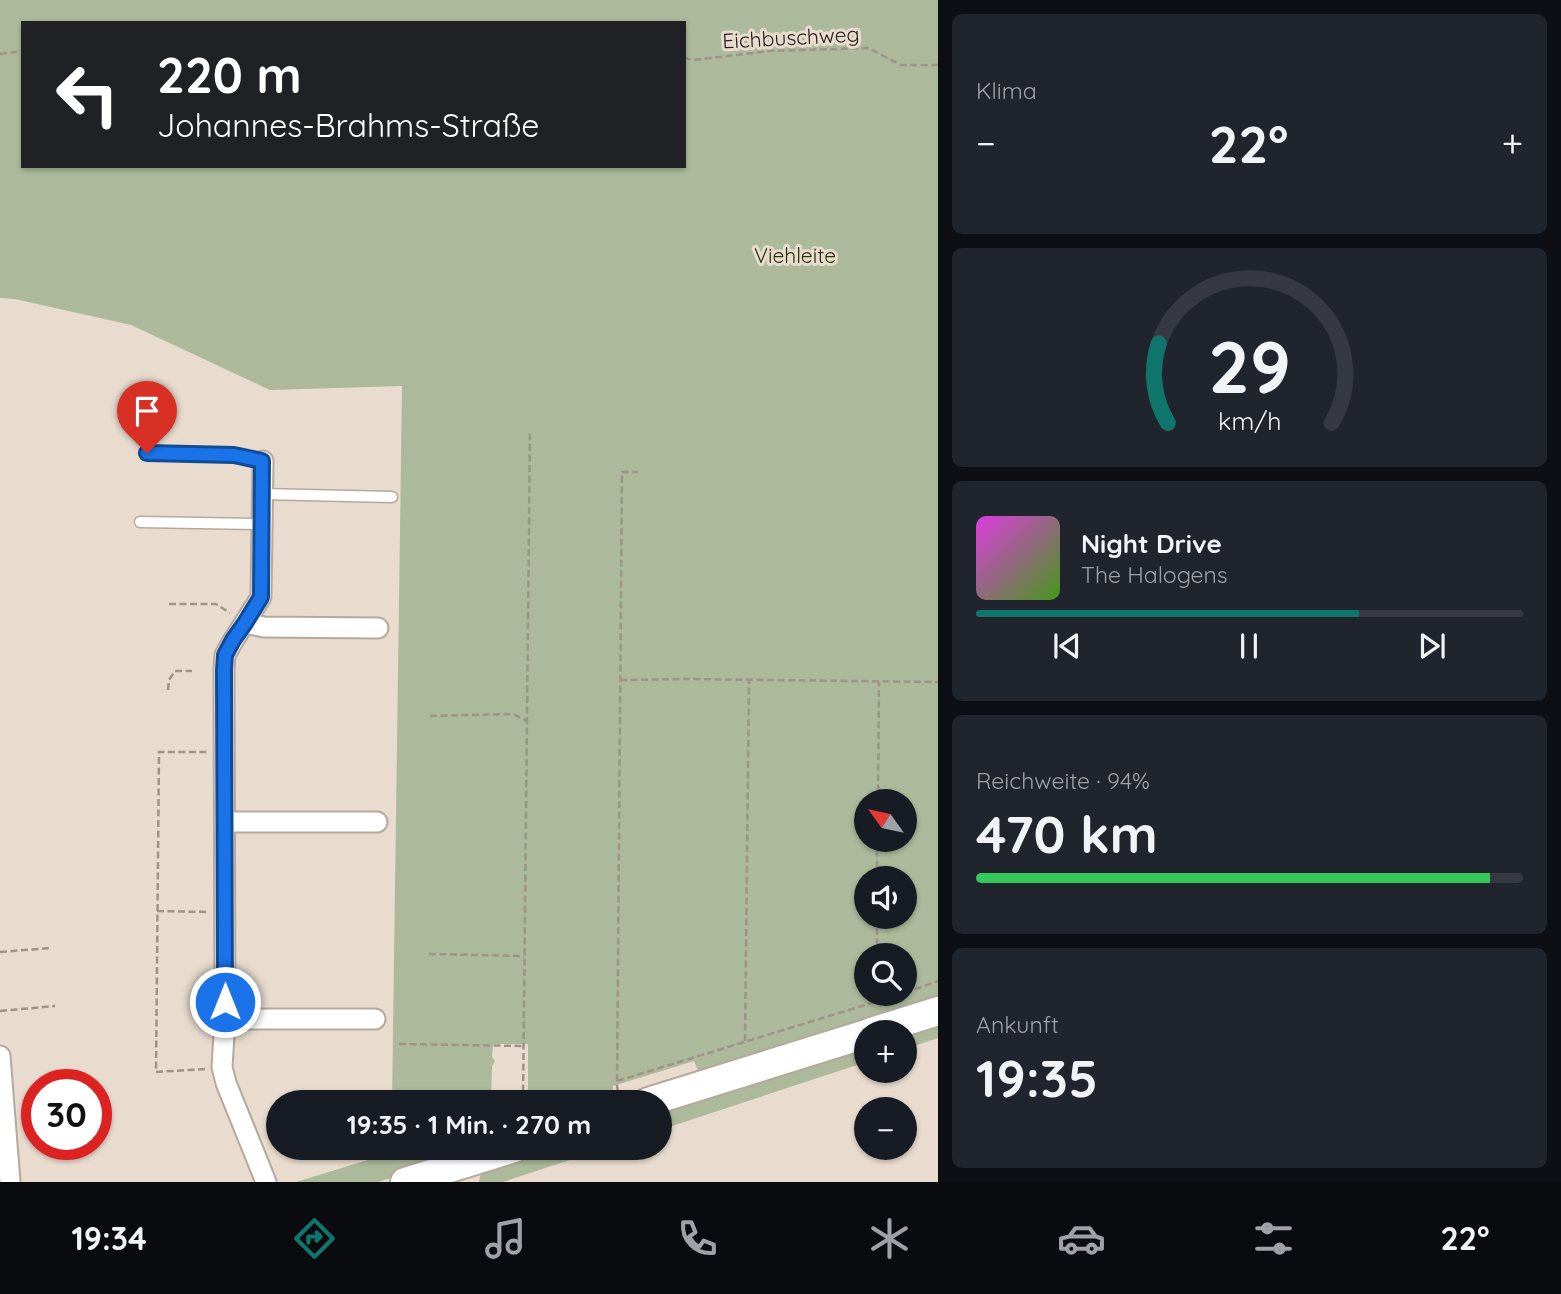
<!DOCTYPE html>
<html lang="de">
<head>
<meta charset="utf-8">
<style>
	:root { --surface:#171b24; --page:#20242c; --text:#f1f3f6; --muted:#9ea1a6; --line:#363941; --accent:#0f766e }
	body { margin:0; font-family:Quicksand,sans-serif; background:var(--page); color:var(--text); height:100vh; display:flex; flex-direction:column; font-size:26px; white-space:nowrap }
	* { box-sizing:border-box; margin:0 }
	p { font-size:23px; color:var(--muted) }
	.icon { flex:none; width:38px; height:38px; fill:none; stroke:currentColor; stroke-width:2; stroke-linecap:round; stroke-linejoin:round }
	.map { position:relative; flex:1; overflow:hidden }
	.panel { display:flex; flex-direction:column; gap:14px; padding:14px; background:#0d0f14; width:623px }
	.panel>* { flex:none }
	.top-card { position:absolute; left:21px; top:21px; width:665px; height:147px; border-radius:0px; box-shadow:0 2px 5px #0004; background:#202124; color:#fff; overflow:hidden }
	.needle { width:46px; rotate:303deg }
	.fabs { position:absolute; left:854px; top:789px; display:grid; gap:14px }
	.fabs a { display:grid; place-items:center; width:63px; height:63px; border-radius:50%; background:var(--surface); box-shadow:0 2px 5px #0004; font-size:35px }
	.speed { position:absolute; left:21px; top:1069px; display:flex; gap:14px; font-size:35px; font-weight:700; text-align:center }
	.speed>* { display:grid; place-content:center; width:91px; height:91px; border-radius:50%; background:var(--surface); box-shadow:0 2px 5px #0004; line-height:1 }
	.speed .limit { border:10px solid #d22; background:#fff; color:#111 }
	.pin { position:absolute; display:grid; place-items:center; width:60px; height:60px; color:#fff; margin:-72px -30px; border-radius:50% 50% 50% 0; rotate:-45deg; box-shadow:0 0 7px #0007 }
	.pin .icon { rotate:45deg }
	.me { position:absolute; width:77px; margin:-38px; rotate:0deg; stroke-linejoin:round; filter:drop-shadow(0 0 5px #0008) }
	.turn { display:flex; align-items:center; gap:24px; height:147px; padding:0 21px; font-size:32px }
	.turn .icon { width:91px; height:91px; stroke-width:2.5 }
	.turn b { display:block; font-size:49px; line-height:60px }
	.big { font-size:52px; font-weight:700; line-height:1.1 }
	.panel .tile { flex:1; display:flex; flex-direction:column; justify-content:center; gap:10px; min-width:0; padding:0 24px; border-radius:10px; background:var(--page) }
	.panel .dial { align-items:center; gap:0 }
	.dial svg { height:182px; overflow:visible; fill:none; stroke:var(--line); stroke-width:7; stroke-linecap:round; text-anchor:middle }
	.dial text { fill:var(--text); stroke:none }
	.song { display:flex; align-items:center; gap:21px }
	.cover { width:84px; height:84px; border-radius:10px; background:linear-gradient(135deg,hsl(300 70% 55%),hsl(100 70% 35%)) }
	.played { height:7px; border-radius:4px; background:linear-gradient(90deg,var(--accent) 70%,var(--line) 70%) }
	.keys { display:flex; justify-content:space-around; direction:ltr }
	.heat { display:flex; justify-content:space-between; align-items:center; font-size:38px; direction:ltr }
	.charge { height:10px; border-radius:5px; background:linear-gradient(90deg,#34c759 94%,var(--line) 0) }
	.trip { position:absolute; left:266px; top:1090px; width:406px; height:70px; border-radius:35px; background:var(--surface); box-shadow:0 2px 5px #0004; font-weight:700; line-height:70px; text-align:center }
	.tabs { display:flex; height:112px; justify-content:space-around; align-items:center; background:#090b0e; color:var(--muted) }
	.tabs .icon { width:49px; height:49px }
	.tabs .active { color:var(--accent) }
	.tabs b { font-size:32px; color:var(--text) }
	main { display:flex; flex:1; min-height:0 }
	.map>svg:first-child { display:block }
	.green { fill:#acb99b; fill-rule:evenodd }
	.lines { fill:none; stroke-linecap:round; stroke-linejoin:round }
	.service-casing { stroke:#b5a99d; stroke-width:13 }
	.minor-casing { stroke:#b5a99d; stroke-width:23 }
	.secondary-casing { stroke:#b5a99d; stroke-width:32 }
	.path { stroke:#9d9389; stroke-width:2.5; stroke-dasharray:7 3.5; stroke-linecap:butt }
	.service { stroke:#fff; stroke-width:10 }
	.minor { stroke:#fff; stroke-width:19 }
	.secondary { stroke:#fff; stroke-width:28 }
	.route-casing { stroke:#114b97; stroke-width:18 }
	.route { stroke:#1a73e8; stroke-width:12 }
	.labels { text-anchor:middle; stroke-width:6; stroke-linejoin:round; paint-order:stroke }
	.street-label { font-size:21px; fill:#26211d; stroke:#e9dccf }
	.park-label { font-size:21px; fill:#243406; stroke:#e9dccf }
</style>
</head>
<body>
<main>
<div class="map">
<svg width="938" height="1182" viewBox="0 0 938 1182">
	<rect width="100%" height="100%" fill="#e9dccf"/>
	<g class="green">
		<path d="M 0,0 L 938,0 L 938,999 L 701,1077 L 694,1061 L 613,1086 L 613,1102 L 528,1102 L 528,1044 L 493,1044 L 492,1057 L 495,1061 L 492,1066 L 491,1102 L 392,1102 L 402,386 L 270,390 L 131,325 L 15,299 L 0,298 ZM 23,23 L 684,23 L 684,166 L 23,166 ZM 866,802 L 905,802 L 905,840 L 866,840 ZM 866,878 L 905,878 L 905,917 L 866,917 ZM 866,956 L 905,956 L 905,994 L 866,994 Z"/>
		<polygon points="938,1021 938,1038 905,1049 905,1032"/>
		<polygon points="866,1045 866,1062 660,1130 660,1114"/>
		<polygon points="392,1148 422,1148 423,1159 459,1148 486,1148 378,1182 296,1182 391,1153"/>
		<polygon points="558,1148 606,1148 503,1182 479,1182 480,1176 483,1173"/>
	</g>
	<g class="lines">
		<g class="service-casing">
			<g id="service">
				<polyline points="144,453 234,455 263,461"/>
				<polyline points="262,494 392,497"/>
				<polyline points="140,522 262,524"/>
			</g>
		</g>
		<g class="minor-casing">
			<g id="minor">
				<polyline points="263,461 261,597 233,641 225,655 224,670 225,1019 222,1067 226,1083 266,1182"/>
				<polyline points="245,623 264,627 378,628"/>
				<polyline points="225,822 377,822"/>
				<polyline points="225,1019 375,1019"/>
				<polyline points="0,1056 10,1182"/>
			</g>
		</g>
		<g class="secondary-casing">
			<g id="secondary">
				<polyline points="871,1032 938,1011"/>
				<polyline points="648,1102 866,1034"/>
				<polyline points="405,1182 514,1148"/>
			</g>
		</g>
		<g class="path">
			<polyline points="0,54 23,51"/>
			<polyline points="684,58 694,60 770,51 868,48 901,65 938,65"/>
			<polyline points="169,604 216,604 230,613"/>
			<polyline points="620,680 687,679 938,682"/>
			<polyline points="168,690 169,680 175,671 192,671"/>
			<polyline points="430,716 513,714 527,721"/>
			<polyline points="878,802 879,682"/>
			<polyline points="877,878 877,840"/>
			<polyline points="157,911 206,912"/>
			<polyline points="0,952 50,948"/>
			<polyline points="429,954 524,956"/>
			<polyline points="877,956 877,917"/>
			<polyline points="905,993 938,981"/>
			<polyline points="876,1003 876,994"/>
			<polyline points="0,1011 55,1006"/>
			<polyline points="745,1041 749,680"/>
			<polyline points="399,1044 524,1046"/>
			<polyline points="205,1069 156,1072 159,752 207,752"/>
			<polyline points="617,1081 901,994"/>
			<polyline points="523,1102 530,430"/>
			<polyline points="619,1102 617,1085 622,472 638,472"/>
		</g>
		<use href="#service" class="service"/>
		<use href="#minor" class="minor"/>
		<use href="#secondary" class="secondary"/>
	</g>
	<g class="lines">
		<g class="route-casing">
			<polyline id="route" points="147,453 234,455 262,461 261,597 245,623 233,640 225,655 224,670 225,1002"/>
		</g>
		<use href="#route" class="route"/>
	</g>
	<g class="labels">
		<g class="street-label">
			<text transform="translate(791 38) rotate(-3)" y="7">Eichbuschweg</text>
		</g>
		<g class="park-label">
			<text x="795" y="263">Viehleite</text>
		</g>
	</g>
</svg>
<div class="fabs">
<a><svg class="needle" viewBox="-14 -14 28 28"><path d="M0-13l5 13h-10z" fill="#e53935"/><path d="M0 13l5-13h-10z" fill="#9ea1a6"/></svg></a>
<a><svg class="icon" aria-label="sound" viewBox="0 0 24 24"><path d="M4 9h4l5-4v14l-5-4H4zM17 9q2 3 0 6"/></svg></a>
<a><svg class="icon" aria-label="search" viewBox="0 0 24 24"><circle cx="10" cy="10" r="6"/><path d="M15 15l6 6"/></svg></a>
<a>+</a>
<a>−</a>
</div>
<div class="speed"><div class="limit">30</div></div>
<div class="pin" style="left:147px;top:453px;background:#d93025"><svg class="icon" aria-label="arrive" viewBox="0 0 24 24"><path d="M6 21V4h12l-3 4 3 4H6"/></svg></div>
<svg class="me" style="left:225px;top:1002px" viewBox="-20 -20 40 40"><circle r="17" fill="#1a73e8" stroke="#fff" stroke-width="3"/><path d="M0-11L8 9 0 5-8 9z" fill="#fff"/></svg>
<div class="trip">19:35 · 1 Min. · 270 m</div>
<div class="top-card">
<div class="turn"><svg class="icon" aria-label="left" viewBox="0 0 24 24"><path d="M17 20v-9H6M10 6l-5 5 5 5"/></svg><div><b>220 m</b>Johannes-Brahms-Straße</div></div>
</div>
</div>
<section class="panel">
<div class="tile"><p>Klima</p>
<div class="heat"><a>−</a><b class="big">22°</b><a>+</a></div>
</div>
<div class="tile dial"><svg viewBox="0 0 100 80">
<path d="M14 69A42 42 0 1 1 86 69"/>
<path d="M14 69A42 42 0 0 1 10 34" stroke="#0f766e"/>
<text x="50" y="56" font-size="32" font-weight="700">29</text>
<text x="50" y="72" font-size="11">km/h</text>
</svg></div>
<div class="tile">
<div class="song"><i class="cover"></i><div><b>Night Drive</b><p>The Halogens</p></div></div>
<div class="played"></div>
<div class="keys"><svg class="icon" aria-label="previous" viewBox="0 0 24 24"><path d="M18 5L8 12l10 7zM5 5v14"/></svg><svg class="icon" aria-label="pause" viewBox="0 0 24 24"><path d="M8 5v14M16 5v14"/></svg><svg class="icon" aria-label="next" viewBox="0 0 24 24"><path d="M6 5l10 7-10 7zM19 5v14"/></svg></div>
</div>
<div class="tile"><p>Reichweite · 94%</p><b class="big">470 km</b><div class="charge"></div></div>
<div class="tile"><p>Ankunft</p><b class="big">19:35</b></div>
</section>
</main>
<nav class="tabs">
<b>19:34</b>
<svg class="icon active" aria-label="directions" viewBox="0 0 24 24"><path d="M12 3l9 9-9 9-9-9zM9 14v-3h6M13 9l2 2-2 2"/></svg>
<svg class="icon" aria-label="music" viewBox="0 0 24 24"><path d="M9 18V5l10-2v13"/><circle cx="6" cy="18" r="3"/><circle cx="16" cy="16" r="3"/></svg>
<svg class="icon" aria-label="phone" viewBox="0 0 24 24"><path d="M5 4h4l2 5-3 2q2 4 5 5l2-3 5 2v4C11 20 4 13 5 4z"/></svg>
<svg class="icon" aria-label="climate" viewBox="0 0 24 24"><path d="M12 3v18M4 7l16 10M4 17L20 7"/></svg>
<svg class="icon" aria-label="car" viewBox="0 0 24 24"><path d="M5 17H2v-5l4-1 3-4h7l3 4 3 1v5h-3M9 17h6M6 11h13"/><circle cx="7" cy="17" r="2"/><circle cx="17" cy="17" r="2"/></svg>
<svg class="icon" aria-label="filters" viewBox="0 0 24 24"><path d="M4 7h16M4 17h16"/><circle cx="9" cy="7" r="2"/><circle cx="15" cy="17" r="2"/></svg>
<b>22°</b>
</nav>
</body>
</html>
